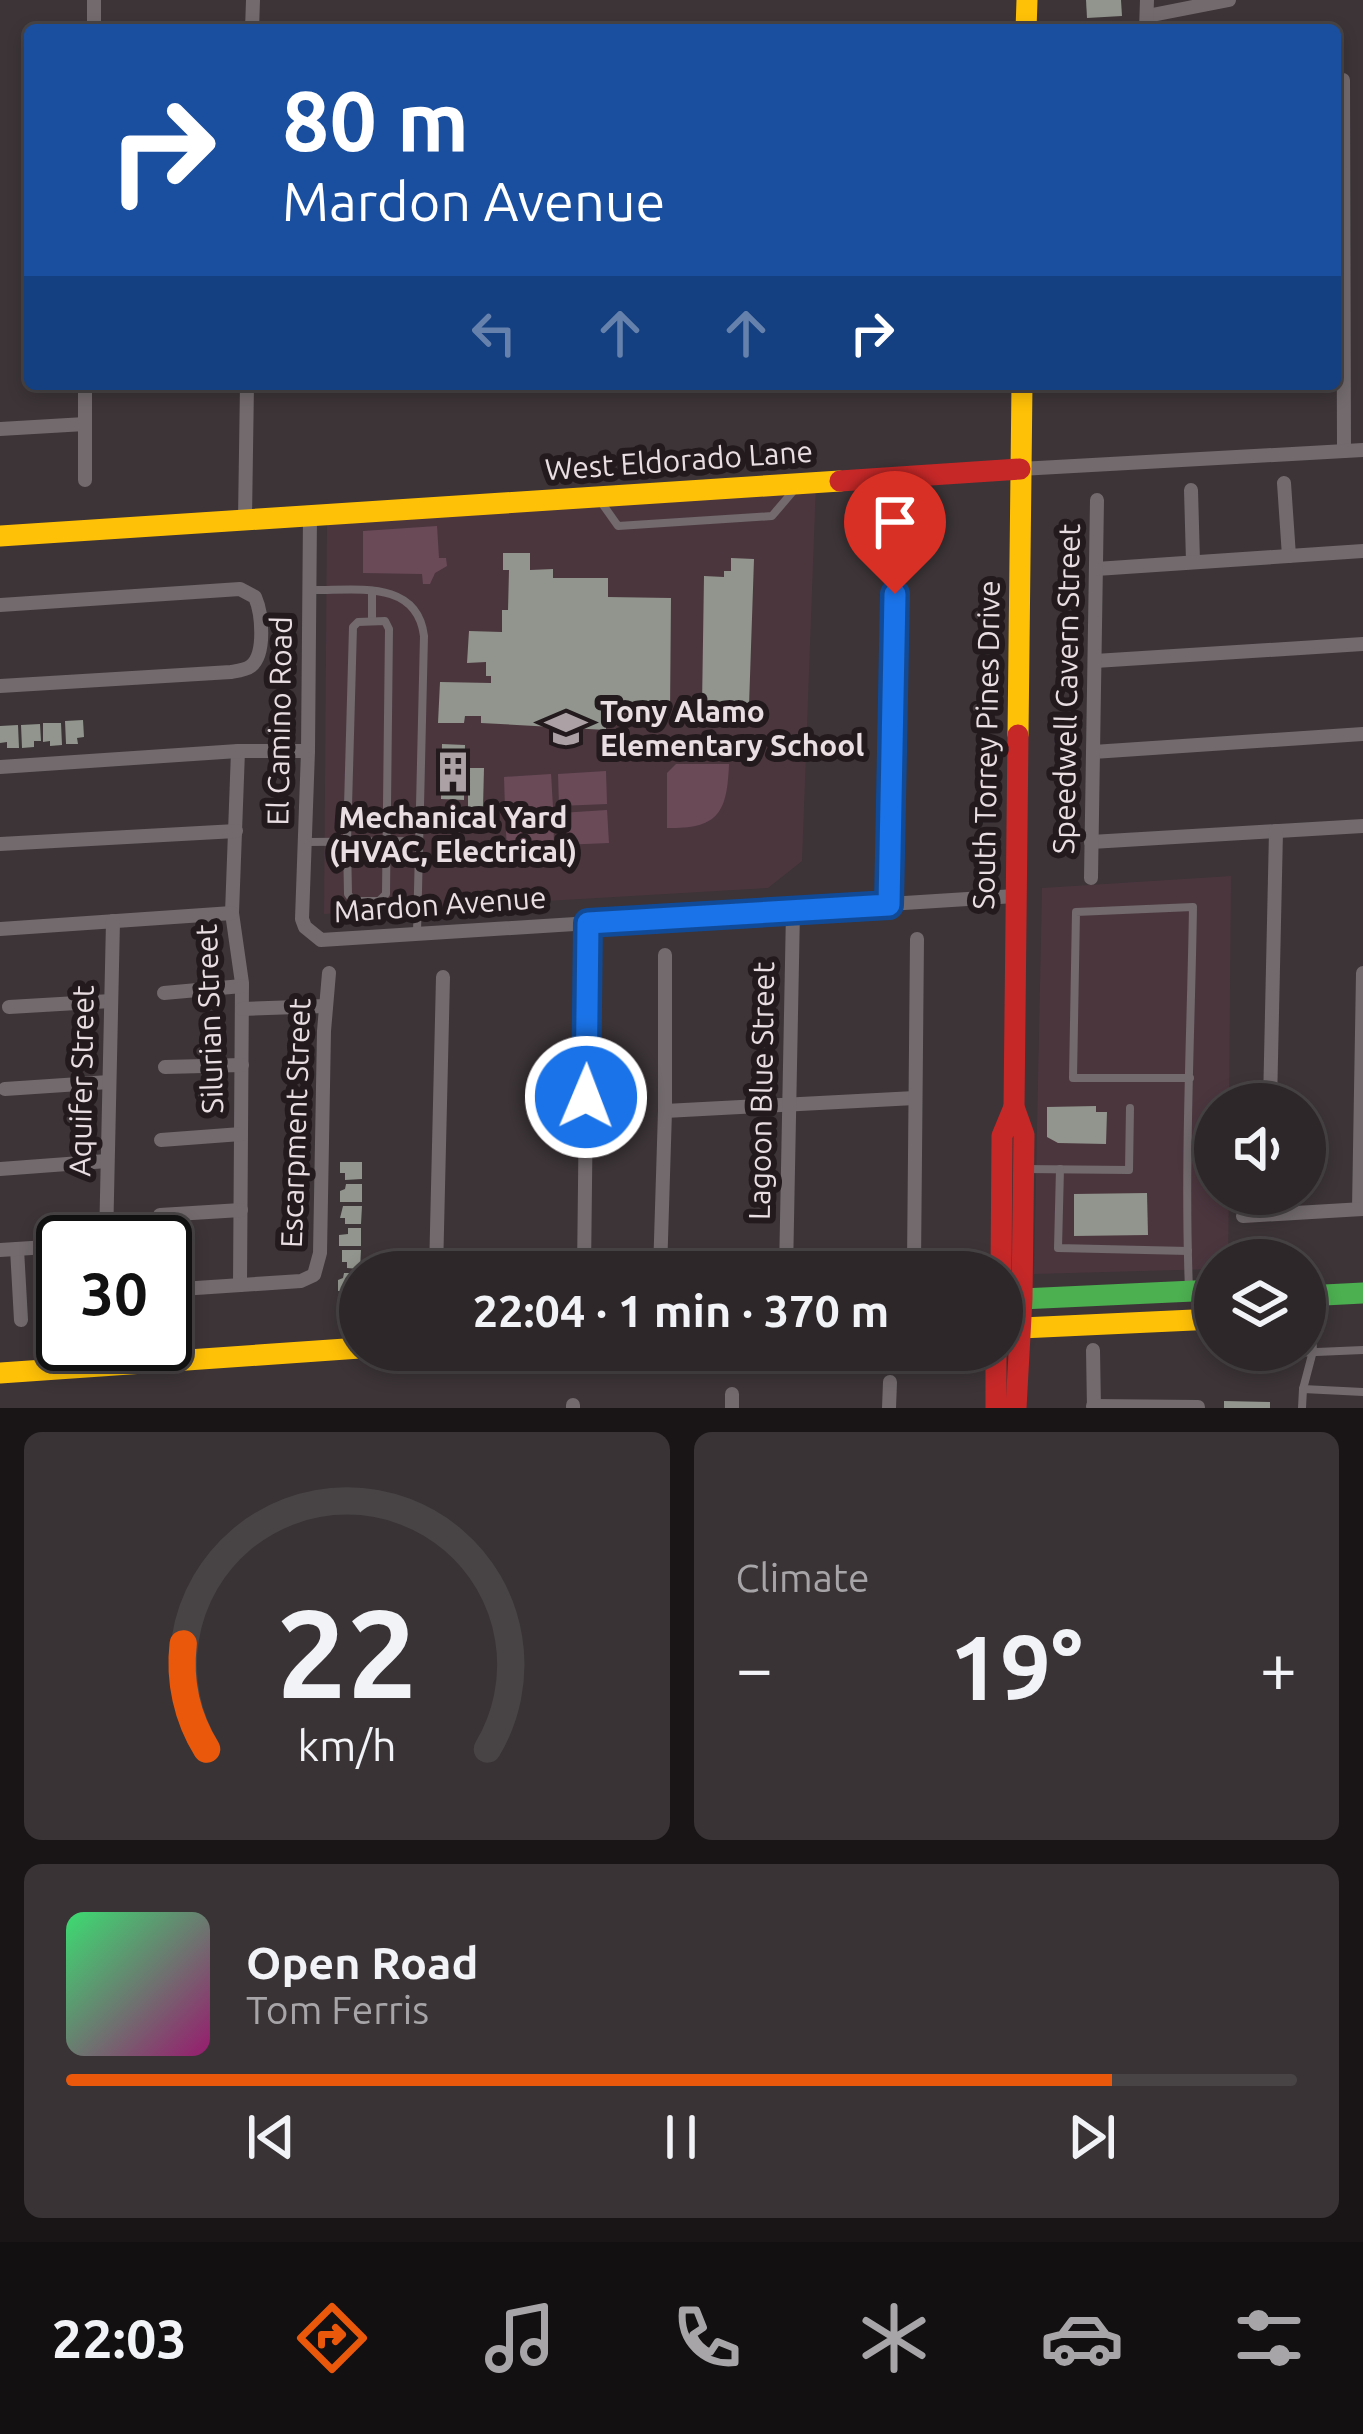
<!DOCTYPE html>
<html lang="en">
<head>
<meta charset="utf-8">
<style>
	:root { --surface:#2d2729; --page:#393335; --text:#f1f3f6; --muted:#a7a5a8; --line:#484446; --accent:#ea580c }
	body { margin:0; font-family:Ubuntu,sans-serif; background:var(--page); color:var(--text); height:100vh; display:flex; flex-direction:column; font-size:45px; white-space:nowrap }
	* { box-sizing:border-box; margin:0 }
	p { font-size:39px; color:var(--muted) }
	.icon { flex:none; width:66px; height:66px; fill:none; stroke:currentColor; stroke-width:2; stroke-linecap:round; stroke-linejoin:round }
	.map { position:relative; height:1408px; overflow:hidden }
	.details { display:flex; flex-direction:column; gap:24px; padding:24px; background:#191517; flex:1 }
	.details>* { flex:none }
	.banner { position:absolute; left:24px; top:24px; width:1317px; height:366px; border-radius:12px; box-shadow:0 6px 18px #0003,0 0 0 3px var(--line); background:#1a4fa0; color:#fff; overflow:hidden }
	.buttons { position:absolute; left:1194px; top:1083px; display:grid; gap:24px }
	.buttons a { display:grid; place-items:center; width:132px; height:132px; border-radius:50%; background:var(--surface); box-shadow:0 6px 18px #0003,0 0 0 3px var(--line); font-size:60px }
	.speed { position:absolute; left:36px; top:1215px; display:flex; gap:24px; font-size:60px; font-weight:700; text-align:center }
	.speed>* { display:grid; place-content:center; width:156px; height:156px; border-radius:50%; background:var(--surface); box-shadow:0 6px 18px #0003,0 0 0 3px var(--line); line-height:1 }
	.speed .limit { border:6px solid #111; border-radius:18px; background:#fff; color:#111 }
	.pin { position:absolute; display:grid; place-items:center; width:102px; height:102px; color:#fff; margin:-123px -51px; border-radius:50% 50% 50% 0; rotate:-45deg; box-shadow:0 0 12px #0007 }
	.pin .icon { rotate:45deg }
	.me { position:absolute; width:132px; margin:-66px; rotate:1deg; stroke-linejoin:round; filter:drop-shadow(0 0 9px #0008) }
	.turn { display:flex; align-items:center; gap:42px; height:252px; padding:0 60px; font-size:54px }
	.turn .icon { width:156px; height:156px; stroke-width:2.5 }
	.turn b { display:block; font-size:84px; line-height:102px }
	.lanes { display:flex; align-items:center; height:114px; padding:0 60px; background:#0003; justify-content:center; gap:60px; direction:ltr }
	.lanes .off { opacity:.35 }
	.big { font-size:90px; font-weight:600; line-height:1.1 }
	.details .widget { flex:1; display:flex; flex-direction:column; justify-content:center; gap:18px; min-width:0; padding:0 42px; border-radius:18px; background:var(--page) }
	.details .dial { align-items:center; gap:0 }
	.dial svg { height:312px; overflow:visible; fill:none; stroke:var(--line); stroke-width:7; stroke-linecap:round; text-anchor:middle }
	.dial text { fill:var(--text); stroke:none }
	.song { display:flex; align-items:center; gap:36px }
	.cover { width:144px; height:144px; border-radius:18px; background:linear-gradient(135deg,hsl(140 70% 55%),hsl(320 70% 35%)) }
	.played { height:12px; border-radius:6px; background:linear-gradient(90deg,var(--accent) 85%,var(--line) 85%) }
	.keys { display:flex; justify-content:space-around; direction:ltr }
	.heat { display:flex; justify-content:space-between; align-items:center; font-size:66px; direction:ltr }
	.details .tiles { flex:1; display:grid; gap:24px; grid-template-columns:1fr 1fr }
	.widget:last-child { grid-column:span 2 }
	.trip { position:absolute; left:339px; top:1251px; width:684px; height:120px; border-radius:60px; background:var(--surface); box-shadow:0 6px 18px #0003,0 0 0 3px var(--line); font-weight:600; line-height:120px; text-align:center }
	.dock { display:flex; height:192px; justify-content:space-around; align-items:center; background:#121010; color:var(--muted) }
	.dock .icon { width:84px; height:84px }
	.dock .active { color:var(--accent) }
	.dock b { font-size:54px; color:var(--text) }
	.map>svg:first-child { display:block }
	.built { fill:#4b363e }
	.green { fill:#6a4a57 }
	.building { fill:#91958d }
	.lines { fill:none; stroke-linecap:round; stroke-linejoin:round }
	.lane { stroke:#726a6d; stroke-width:8 }
	.street { stroke:#726a6d; stroke-width:14 }
	.fast { stroke:#4caf50; stroke-width:21 }
	.slow { stroke:#ffc107; stroke-width:21 }
	.jam { stroke:#c62828; stroke-width:21 }
	.route-casing { stroke:#114b97; stroke-width:30 }
	.route { stroke:#1a73e8; stroke-width:21 }
	.labels { text-anchor:middle; stroke-width:12; stroke-linejoin:round; paint-order:stroke }
	.street-label { font-size:30px; fill:#e9dee2; stroke:#221a1d }
	.poi-label { font-size:30px; font-weight:bold; fill:#e9dee2; stroke:#221a1d; text-anchor:start }
</style>
</head>
<body>
<div class="map">
<svg width="1363" height="1408" viewBox="0 0 1363 1408">
	<rect width="100%" height="100%" fill="#3c3437"/>
	<g class="built">
		<polygon points="816,482 802,861 768,888 324,914 327,514"/>
		<polygon points="1231,876 1229,1104 1215,1104 1215,1194 1229,1194 1228,1260 1215,1260 1215,1269 1034,1274 1042,888"/>
	</g>
	<g class="green">
		<polygon points="437,526 439,558 446,558 447,566 435,573 430,584 423,584 422,574 363,573 363,531"/>
		<path d="M 676,764 L 729,764 C 727,813 718,829 667,828 L 667,773 Z"/>
		<polygon points="606,771 607,804 559,806 558,774"/>
		<polygon points="551,774 553,807 505,809 504,777"/>
		<polygon points="607,810 609,843 561,845 560,813"/>
		<polygon points="553,813 554,845 507,848 505,816"/>
	</g>
	<g class="building">
		<polygon points="1086,0 1121,0 1122,16 1087,18"/>
		<polygon points="503,553 530,553 530,570 553,569 553,578 608,578 608,597 671,598 670,712 606,712 606,730 481,723 481,716 465,716 464,723 438,723 440,682 491,683 491,676 486,676 486,662 467,663 469,631 502,632 502,610 508,610 509,570 503,570"/>
		<polygon points="731,558 754,559 749,706 702,706 704,576 724,577 724,571 731,571"/>
		<polygon points="83,720 84,737 77,738 78,744 66,744 65,721"/>
		<polygon points="43,723 61,723 62,745 50,746 50,741 43,742"/>
		<polygon points="40,724 41,741 34,741 34,747 22,748 21,725"/>
		<polygon points="18,725 19,748 7,748 7,742 0,743 0,726"/>
		<polygon points="442,744 465,745 464,800 441,799"/>
		<polygon points="468,768 484,768 483,807 468,807"/>
		<polygon points="1096,1106 1096,1112 1107,1112 1106,1144 1058,1143 1047,1137 1047,1107"/>
		<polygon points="340,1162 362,1162 362,1179 345,1180 345,1173 340,1173"/>
		<polygon points="346,1184 362,1184 362,1202 340,1202 340,1191 345,1189"/>
		<polygon points="1147,1193 1148,1235 1074,1236 1074,1194"/>
		<polygon points="343,1206 362,1206 361,1224 345,1224 345,1218 340,1218"/>
		<polygon points="348,1228 361,1228 361,1246 339,1246 339,1235 348,1234"/>
		<polygon points="342,1250 361,1250 360,1269 347,1268 347,1262 342,1262"/>
		<polygon points="344,1273 360,1273 360,1291 338,1291 338,1280 343,1278"/>
		<polygon points="1224,1401 1270,1402 1270,1408 1224,1408"/>
	</g>
	<g class="lines">
		<g class="lane">
			<polyline points="601,502 618,526 772,516 795,489"/>
			<path d="M 310,590 C 353,591 417,578 424,636 L 417,933"/>
			<polyline points="372,621 372,591"/>
			<polygon points="385,621 389,629 386,894 379,901 353,901 348,894 347,842 353,627 358,622"/>
			<polyline points="307,842 419,841"/>
			<polyline points="1024,1169 1129,1170 1130,1108"/>
			<polyline points="1060,1169 1058,1248 1188,1251"/>
			<path d="M 1189,1290 C 1184,1163 1191,1034 1193,907 L 1076,912 L 1073,1078 L 1190,1078"/>
			<polyline points="1247,1355 1363,1350"/>
			<polyline points="1303,1389 1363,1392"/>
			<polyline points="1302,1408 1303,1389 1313,1351 1310,1297"/>
		</g>
		<g class="street">
			<polyline points="1147,16 1229,0"/>
			<polyline points="94,30 94,0"/>
			<polyline points="252,30 253,0"/>
			<polyline points="1146,30 1147,0"/>
			<polyline points="1343,80 1344,451"/>
			<polyline points="0,429 85,424"/>
			<polyline points="1020,469 1363,450"/>
			<polyline points="85,480 85,384"/>
			<polyline points="1284,483 1289,556"/>
			<polyline points="1191,490 1193,561"/>
			<polyline points="310,515 308,751 302,919 305,927 321,940 1015,896"/>
			<polyline points="245,519 247,384"/>
			<polyline points="1096,569 1363,551"/>
			<path d="M 0,605 L 240,589 L 255,597 C 262,613 266,654 251,666 C 246,670 237,671 231,672 L 0,686"/>
			<polyline points="1095,661 1363,644"/>
			<polyline points="238,751 232,913 242,983 240,1285"/>
			<polyline points="1093,752 1363,734"/>
			<polyline points="0,767 238,751 308,751"/>
			<polyline points="1091,842 1363,826"/>
			<polyline points="0,844 236,831"/>
			<polyline points="1091,878 1097,500"/>
			<polyline points="889,905 895,594"/>
			<polyline points="0,929 232,913"/>
			<polyline points="164,993 242,986"/>
			<polyline points="9,1007 111,1001"/>
			<polyline points="242,1009 326,1006"/>
			<polyline points="165,1067 242,1065"/>
			<polyline points="5,1089 109,1082"/>
			<polyline points="1270,1104 1276,831"/>
			<polyline points="665,1111 915,1098"/>
			<polyline points="161,1140 241,1134"/>
			<polyline points="0,1169 107,1161"/>
			<polyline points="1359,1209 1363,973"/>
			<polyline points="1268,1214 1268,1194"/>
			<polyline points="160,1215 241,1210"/>
			<polyline points="1243,1216 1363,1209"/>
			<polyline points="106,1242 113,921"/>
			<polyline points="17,1249 21,1320"/>
			<polyline points="0,1250 63,1246"/>
			<polyline points="914,1264 917,939"/>
			<polyline points="436,1272 443,977"/>
			<polyline points="584,1272 588,923"/>
			<polyline points="660,1272 665,1111 665,955"/>
			<polyline points="786,1272 793,911"/>
			<polyline points="166,1290 301,1281 314,1275 320,1253 324,1031 329,973"/>
			<polyline points="1093,1350 1094,1408"/>
			<polyline points="1093,1406 1198,1407"/>
			<polyline points="573,1408 573,1405"/>
			<polyline points="732,1408 732,1394"/>
			<polyline points="889,1408 890,1382"/>
		</g>
		<g class="fast">
			<polyline points="1305,1296 1363,1293"/>
			<polyline points="1002,1300 1215,1290"/>
		</g>
		<g class="slow">
			<polyline points="1026,30 1027,0"/>
			<polyline points="0,536 840,481"/>
			<polyline points="1018,735 1022,384"/>
			<polyline points="1002,1329 1215,1319"/>
			<polyline points="0,1373 360,1348"/>
		</g>
		<g class="jam">
			<polyline points="840,481 1020,469"/>
			<polyline points="1001,1272 1002,1136 1014,1107"/>
			<polyline points="996,1350 996,1408"/>
			<polyline points="1016,1408 1022,1299 1024,1135 1014,1107 1018,735"/>
		</g>
	</g>
	<g class="lines">
		<g class="route-casing">
			<polyline id="route" points="586,1097 588,923 889,905 895,594"/>
		</g>
		<use href="#route" class="route"/>
	</g>
	<defs>
		<g id="school-bare" transform="scale(3.24)"><path d="M0-5L7-2L0 1L-7-2ZM-4 1L0 2.5L4 1V4Q0 6-4 4Z" fill="#aca2a6" stroke="#221a1d" stroke-width="2.5" paint-order="stroke"/></g>
		<g id="building-bare" transform="scale(3.24)"><path d="M-4-6H4V6H1V3H-1V6H-4ZM-2.5-4.3h1.7v1.8h-1.7ZM.8-4.3h1.7v1.8H.8ZM-2.5-1h1.7V.8h-1.7ZM.8-1h1.7V.8H.8Z" fill="#aca2a6" stroke="#221a1d" stroke-width="2.5" paint-order="stroke"/></g>
	</defs>
	<g fill-rule="evenodd">
		<use href="#school-bare" x="566" y="729"/>
		<use href="#building-bare" x="453" y="772"/>
	</g>
	<g class="labels">
		<g class="street-label">
			<text transform="translate(679 461) rotate(-4)" y="10">West Eldorado Lane</text>
			<text transform="translate(1067 689) rotate(-89)" y="10">Speedwell Cavern Street</text>
			<text transform="translate(280 721) rotate(-89)" y="10">El Camino Road</text>
			<text transform="translate(987 745) rotate(-89)" y="10">South Torrey Pines Drive</text>
			<text transform="translate(440 905) rotate(-4)" y="10">Mardon Avenue</text>
			<text transform="translate(210 1019) rotate(-92)" y="10">Silurian Street</text>
			<text transform="translate(82 1081) rotate(-89)" y="10">Aquifer Street</text>
			<text transform="translate(762 1091) rotate(-89)" y="10">Lagoon Blue Street</text>
			<text transform="translate(296 1123) rotate(-88)" y="10">Escarpment Street</text>
		</g>
		<g class="poi-label">
			<text x="600" y="722">Tony Alamo<tspan x="600" dy="34">Elementary School</tspan></text>
			<text x="453" y="828" text-anchor="middle">Mechanical Yard<tspan x="453" dy="34">(HVAC, Electrical)</tspan></text>
		</g>
	</g>
</svg>
<div class="buttons">
<a><svg class="icon" aria-label="sound" viewBox="0 0 24 24"><path d="M4 9h4l5-4v14l-5-4H4zM17 9q2 3 0 6"/></svg></a>
<a><svg class="icon" aria-label="layers" viewBox="0 0 24 24"><path d="M12 4l9 5-9 5-9-5zM3 14l9 5 9-5"/></svg></a>
</div>
<div class="speed"><div class="limit">30</div></div>
<div class="pin" style="left:895px;top:594px;background:#d93025"><svg class="icon" aria-label="arrive" viewBox="0 0 24 24"><path d="M6 21V4h12l-3 4 3 4H6"/></svg></div>
<svg class="me" style="left:586px;top:1097px" viewBox="-20 -20 40 40"><circle r="17" fill="#1a73e8" stroke="#fff" stroke-width="3"/><path d="M0-11L8 9 0 5-8 9z" fill="#fff"/></svg>
<div class="trip">22:04 · 1 min · 370 m</div>
<div class="banner">
<div class="turn"><svg class="icon" aria-label="right" viewBox="0 0 24 24"><path d="M7 20v-9h11M14 6l5 5-5 5"/></svg><div><b>80 m</b>Mardon Avenue</div></div>
<div class="lanes"><svg class="icon off" aria-label="left" viewBox="0 0 24 24"><path d="M17 20v-9H6M10 6l-5 5 5 5"/></svg><svg class="icon off" aria-label="ahead" viewBox="0 0 24 24"><path d="M12 20V5M6 11l6-6 6 6"/></svg><svg class="icon off" aria-label="ahead" viewBox="0 0 24 24"><path d="M12 20V5M6 11l6-6 6 6"/></svg><svg class="icon" aria-label="right" viewBox="0 0 24 24"><path d="M7 20v-9h11M14 6l5 5-5 5"/></svg></div>
</div>
</div>
<section class="details">
<div class="tiles">
<div class="widget dial"><svg viewBox="0 0 100 80">
<path d="M14 69A42 42 0 1 1 86 69"/>
<path d="M14 69A42 42 0 0 1 8 42" stroke="#ea580c"/>
<text x="50" y="56" font-size="32" font-weight="700">22</text>
<text x="50" y="72" font-size="11">km/h</text>
</svg></div>
<div class="widget"><p>Climate</p>
<div class="heat"><a>−</a><b class="big">19°</b><a>+</a></div>
</div>
<div class="widget">
<div class="song"><i class="cover"></i><div><b>Open Road</b><p>Tom Ferris</p></div></div>
<div class="played"></div>
<div class="keys"><svg class="icon" aria-label="previous" viewBox="0 0 24 24"><path d="M18 5L8 12l10 7zM5 5v14"/></svg><svg class="icon" aria-label="pause" viewBox="0 0 24 24"><path d="M8 5v14M16 5v14"/></svg><svg class="icon" aria-label="next" viewBox="0 0 24 24"><path d="M6 5l10 7-10 7zM19 5v14"/></svg></div>
</div>
</div>
</section>
<nav class="dock">
<b>22:03</b>
<svg class="icon active" aria-label="directions" viewBox="0 0 24 24"><path d="M12 3l9 9-9 9-9-9zM9 14v-3h6M13 9l2 2-2 2"/></svg>
<svg class="icon" aria-label="music" viewBox="0 0 24 24"><path d="M9 18V5l10-2v13"/><circle cx="6" cy="18" r="3"/><circle cx="16" cy="16" r="3"/></svg>
<svg class="icon" aria-label="phone" viewBox="0 0 24 24"><path d="M5 4h4l2 5-3 2q2 4 5 5l2-3 5 2v4C11 20 4 13 5 4z"/></svg>
<svg class="icon" aria-label="climate" viewBox="0 0 24 24"><path d="M12 3v18M4 7l16 10M4 17L20 7"/></svg>
<svg class="icon" aria-label="car" viewBox="0 0 24 24"><path d="M5 17H2v-5l4-1 3-4h7l3 4 3 1v5h-3M9 17h6M6 11h13"/><circle cx="7" cy="17" r="2"/><circle cx="17" cy="17" r="2"/></svg>
<svg class="icon" aria-label="filters" viewBox="0 0 24 24"><path d="M4 7h16M4 17h16"/><circle cx="9" cy="7" r="2"/><circle cx="15" cy="17" r="2"/></svg>
</nav>
</body>
</html>
